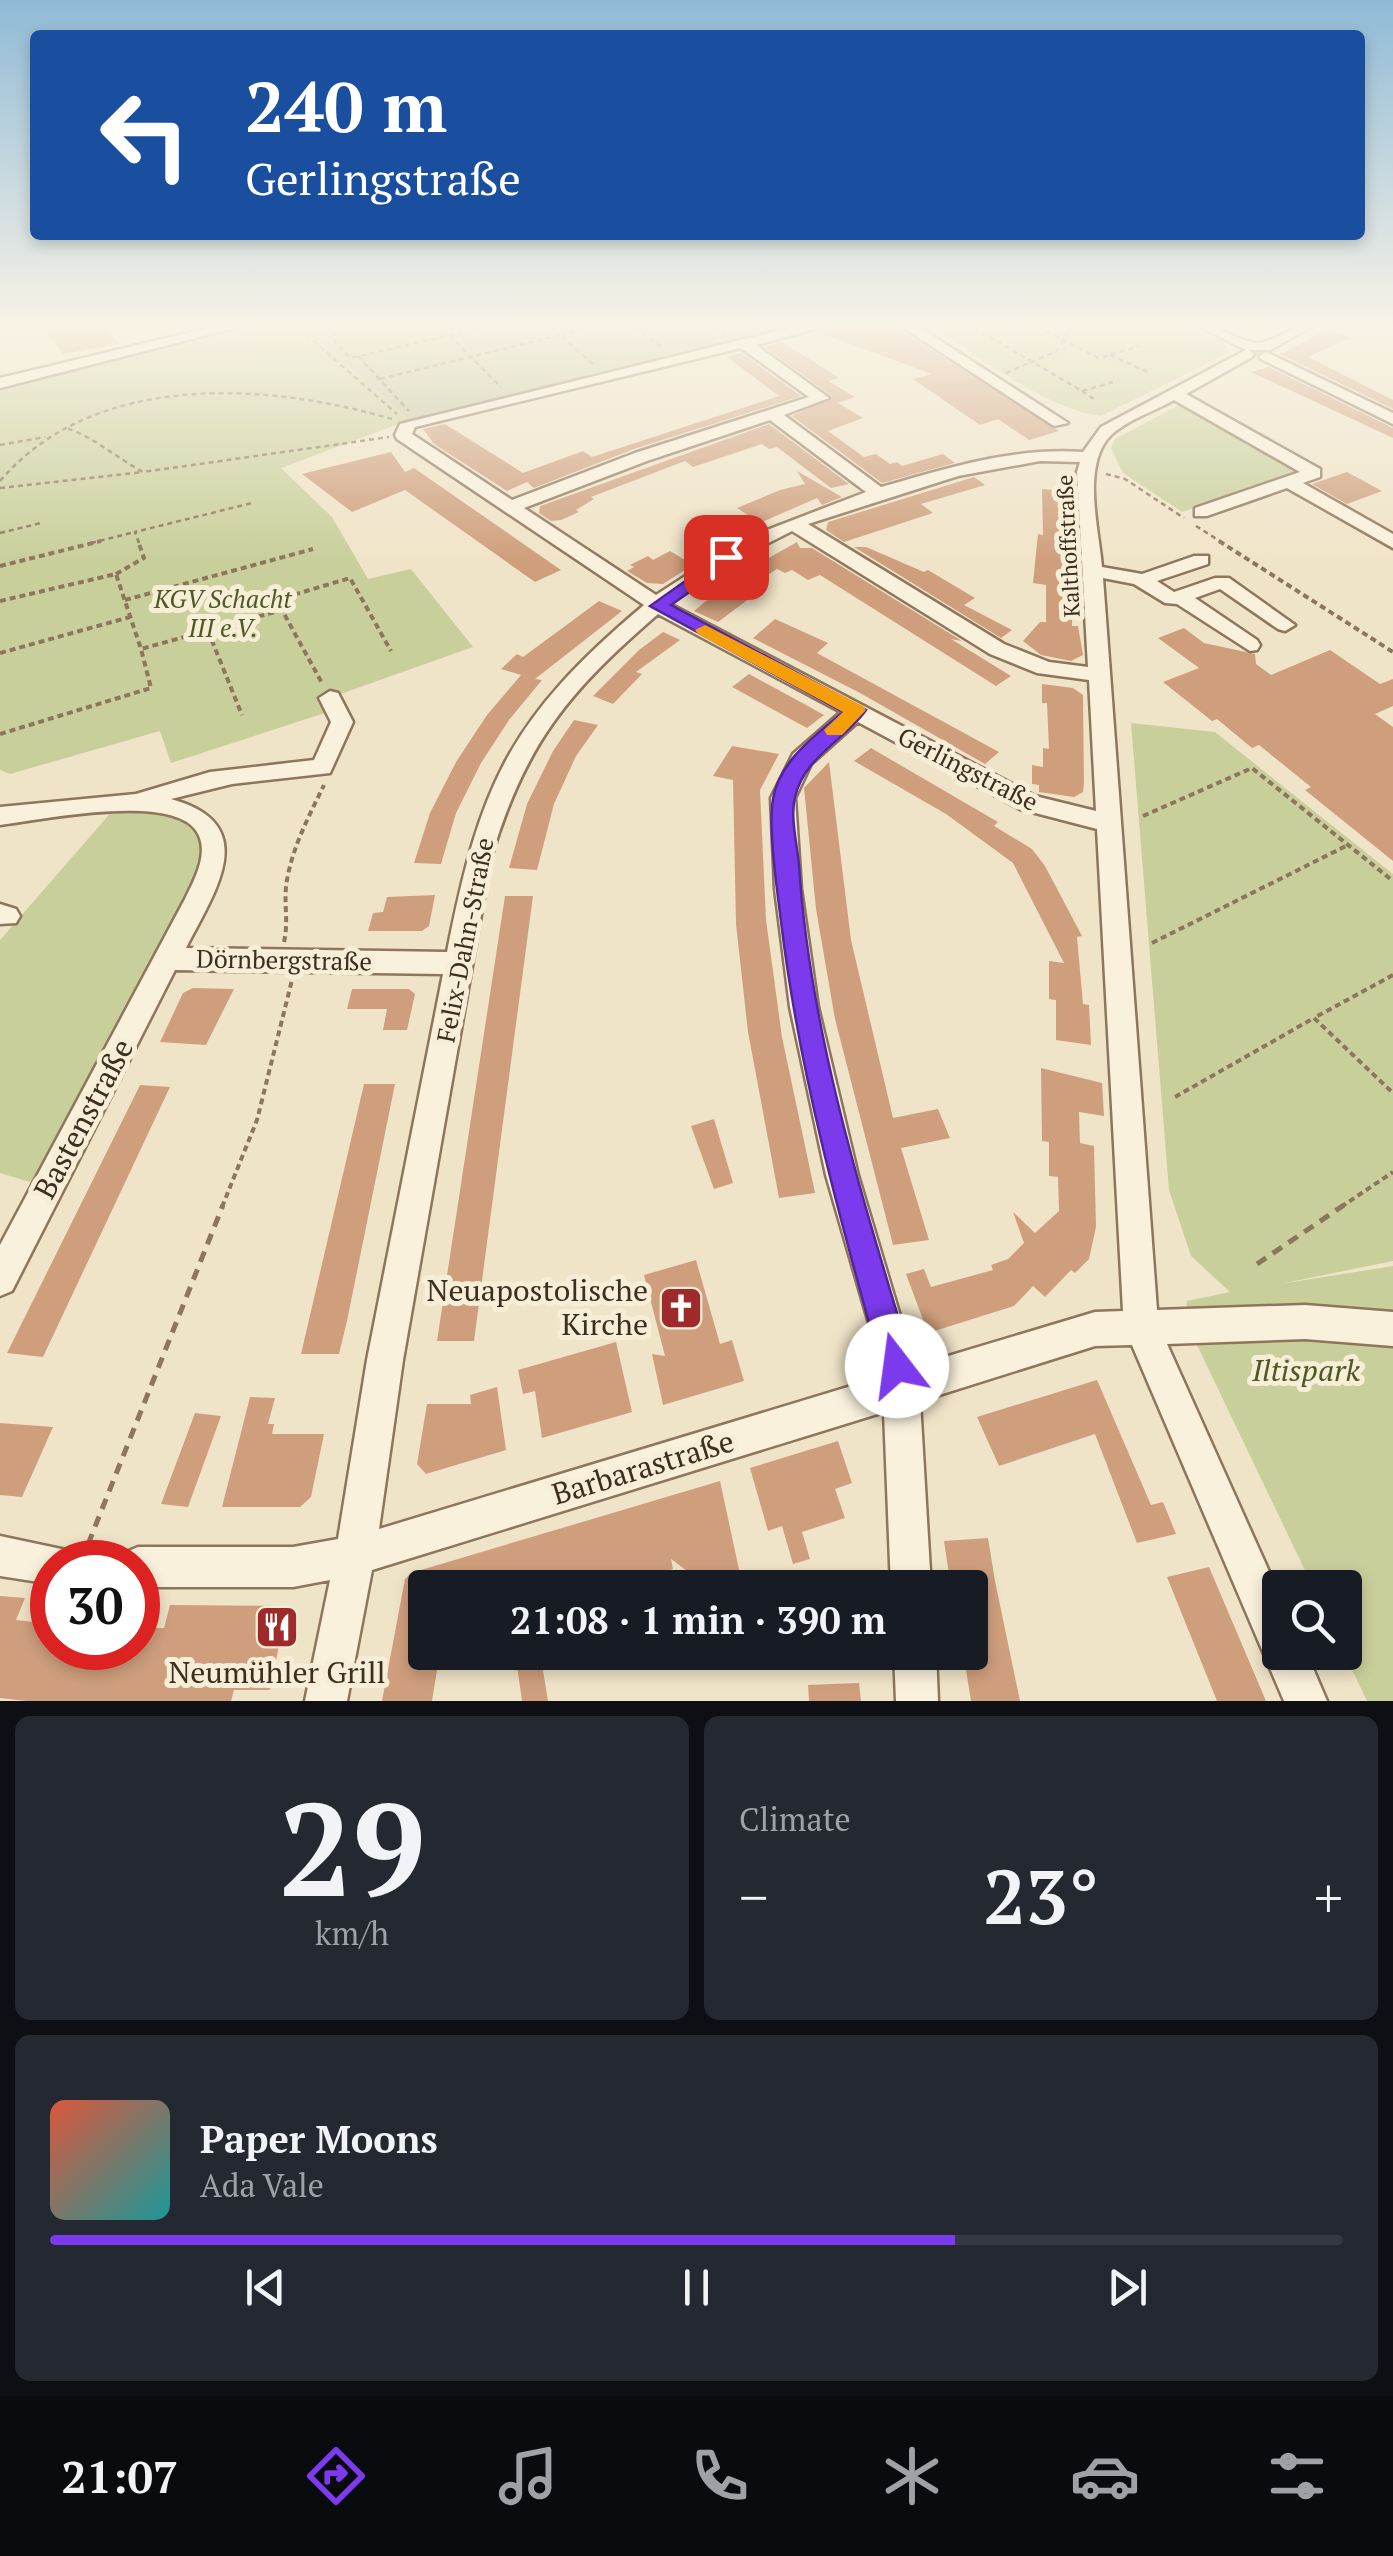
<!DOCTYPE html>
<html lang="en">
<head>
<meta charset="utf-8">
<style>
	:root { --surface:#171b24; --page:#242831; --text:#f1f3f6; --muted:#9ea1a6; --line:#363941; --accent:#7c3aed }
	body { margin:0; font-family:"PT Serif",serif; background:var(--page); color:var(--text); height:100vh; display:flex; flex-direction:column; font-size:38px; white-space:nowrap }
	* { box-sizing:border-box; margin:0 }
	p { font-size:32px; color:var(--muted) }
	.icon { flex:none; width:55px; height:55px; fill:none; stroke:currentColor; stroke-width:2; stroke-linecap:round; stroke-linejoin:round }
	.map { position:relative; height:1701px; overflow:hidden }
	.panel { display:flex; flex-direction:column; gap:15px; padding:15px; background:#0d0f14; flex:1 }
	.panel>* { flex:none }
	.banner { position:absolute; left:30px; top:30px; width:1335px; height:210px; border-radius:10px; box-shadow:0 5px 15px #0003; background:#1a4fa0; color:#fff; overflow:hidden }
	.fabs { position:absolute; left:1262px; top:1570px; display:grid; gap:20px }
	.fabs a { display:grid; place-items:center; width:100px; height:100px; border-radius:10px; background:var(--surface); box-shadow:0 5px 15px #0003; font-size:50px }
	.speed { position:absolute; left:30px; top:1540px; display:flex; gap:20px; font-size:50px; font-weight:700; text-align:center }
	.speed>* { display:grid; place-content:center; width:130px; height:130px; border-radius:50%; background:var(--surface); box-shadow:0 5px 15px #0003; line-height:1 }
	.speed .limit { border:15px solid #d22; background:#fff; color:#111 }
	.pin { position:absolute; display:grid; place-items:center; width:85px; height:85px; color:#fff; margin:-42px; border-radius:20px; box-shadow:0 5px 15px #0006 }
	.me { position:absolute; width:110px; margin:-55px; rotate:345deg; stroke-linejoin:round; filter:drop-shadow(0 0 8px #0008) }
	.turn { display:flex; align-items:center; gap:35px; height:210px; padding:0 50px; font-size:45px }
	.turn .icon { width:130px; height:130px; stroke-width:2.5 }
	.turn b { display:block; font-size:70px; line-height:85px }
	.big { font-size:75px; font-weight:700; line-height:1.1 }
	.panel .card { flex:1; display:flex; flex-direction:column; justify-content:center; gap:15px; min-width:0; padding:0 35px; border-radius:15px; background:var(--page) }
	.panel .dial { align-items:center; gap:0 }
	.dial b { font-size:130px; line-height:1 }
	.song { display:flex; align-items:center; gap:30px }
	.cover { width:120px; height:120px; border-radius:15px; background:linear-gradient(135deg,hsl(10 70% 55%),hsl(180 70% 35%)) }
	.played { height:10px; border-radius:5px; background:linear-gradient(90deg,var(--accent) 70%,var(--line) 70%) }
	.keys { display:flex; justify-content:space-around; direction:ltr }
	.heat { display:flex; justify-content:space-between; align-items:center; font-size:55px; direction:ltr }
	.panel .tiles { flex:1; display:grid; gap:15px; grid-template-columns:1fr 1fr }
	.card:last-child { grid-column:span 2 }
	.trip { position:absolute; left:408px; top:1570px; width:580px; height:100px; border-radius:10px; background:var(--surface); box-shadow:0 5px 15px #0003; font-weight:700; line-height:100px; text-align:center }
	.dock { display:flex; height:160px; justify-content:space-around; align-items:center; background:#090b0e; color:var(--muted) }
	.dock .icon { width:70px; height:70px }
	.dock .selected { color:var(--accent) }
	.dock b { font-size:45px; color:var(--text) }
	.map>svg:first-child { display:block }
	.green { fill:#c9cf9b }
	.cemetery { fill:#bfc49a }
	.building { fill:#cf9f7d }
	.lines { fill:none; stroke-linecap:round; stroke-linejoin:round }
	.minor-casing { stroke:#8d765c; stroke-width:5 }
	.path-far2 { stroke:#8d765c; stroke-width:2.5; stroke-dasharray:5 4; stroke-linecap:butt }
	.path-far1 { stroke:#8d765c; stroke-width:4; stroke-dasharray:6 4; stroke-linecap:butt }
	.path { stroke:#8d765c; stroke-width:5; stroke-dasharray:11 8; stroke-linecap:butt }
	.minor { fill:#faf1dc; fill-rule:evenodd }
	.route { fill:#7c3aed; stroke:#51269a; stroke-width:2.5 }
	.slow { fill:#f59e0b }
	.labels { text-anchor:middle; stroke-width:10; stroke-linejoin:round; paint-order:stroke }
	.far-street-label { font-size:22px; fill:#3d2e20; stroke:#f7eed8 }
	.park-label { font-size:25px; font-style:italic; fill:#4d5a26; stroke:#f7eed8 }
	.street-label { font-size:25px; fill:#3d2e20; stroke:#f7eed8 }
	.near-street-label { font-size:30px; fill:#3d2e20; stroke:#f7eed8 }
	.near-poi-label { font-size:30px; fill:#3d2e20; stroke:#f7eed8; text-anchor:end }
	.near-park-label { font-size:30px; font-style:italic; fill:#4d5a26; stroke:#f7eed8 }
</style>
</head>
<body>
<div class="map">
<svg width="1393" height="1701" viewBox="0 0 1393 1701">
	<rect width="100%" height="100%" fill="#f0e4c8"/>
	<g class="green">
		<polygon points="268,323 302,323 409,420 281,468 332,517 368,579 411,569 473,647 318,702 325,713 171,763 160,731 10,774 0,770 0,389"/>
		<path d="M 927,323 L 1187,323 L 1226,343 L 1228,353 L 1101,416 C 1045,409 975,354 927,323 Z"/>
		<polygon points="1181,404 1300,472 1182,512 1123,473 1111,448 1115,439"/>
		<polygon points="1131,723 1215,732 1393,874 1393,1261 1280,1284 1393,1266 1393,1701 1367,1701 1344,1653 1345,1588 1313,1587 1185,1320 1187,1301 1230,1292 1191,1256 1169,1190"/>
		<path d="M 114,809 C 157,813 186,806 206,850 L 188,897 L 43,1186 L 0,1173 L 0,940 Z"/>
	</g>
	<polygon class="cemetery" points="302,323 805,323 409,420"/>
	<g class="building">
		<polygon points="41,323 103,323 120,344 63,354"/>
		<polygon points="859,324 897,328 1059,431 1029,440 998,419 980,425 913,379 932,374 820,333"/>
		<polygon points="1328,330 1350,338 1308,357 1393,400 1393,409 1280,354"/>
		<polygon points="782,342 839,378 828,381 855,397 838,403 863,418 828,431 864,457 876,454 890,464 897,462 902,466 943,454 955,463 882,483 792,416 833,397 765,347"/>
		<polygon points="741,353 801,396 634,449 534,488 527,482 507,491 434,444 423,429 445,424 523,473 583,451 592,457 779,396 727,357"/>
		<polygon points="1269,367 1393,428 1393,438 1251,372"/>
		<polygon points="769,424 849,484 831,488 777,447 769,449 762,444 693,467 685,461 591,497 594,499 576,510 579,512 561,520 551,521 539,513 540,506"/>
		<polygon points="391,452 405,472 414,468 561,570 535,582 405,490 352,512 302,474"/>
		<polygon points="797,471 842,497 822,505 817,498 760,523 737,508 780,490 805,484"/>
		<polygon points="1347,472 1382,491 1347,504 1312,484"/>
		<polygon points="974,477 985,485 921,504 933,513 844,542 826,530 828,522"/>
		<polygon points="1042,489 1074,492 1072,626 1078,626 1083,655 1071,661 1041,655 1023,641 1040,622 1046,622 1046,585 1033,583 1038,534 1043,535"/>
		<polygon points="797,542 800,548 812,548 962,641 951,639 1011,676 996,686 820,575 808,580 792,570 785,573 777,569 751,586 742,573"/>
		<polygon points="854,547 866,547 924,572 928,570 975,598 964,605 1012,630 1001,638"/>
		<polygon points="670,551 693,565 663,584 647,583 627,571 634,567 630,565 648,556 653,560"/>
		<polygon points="723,587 750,598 718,622 694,611"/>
		<polygon points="599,601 622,611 535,679 542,680 509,720 481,763 456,813 441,864 414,863 430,813 456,762 487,715 521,675 501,669 517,654 523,657"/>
		<polygon points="775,619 828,643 817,653 999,752 985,764 860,693 753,638"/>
		<polygon points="1184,628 1204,643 1255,654 1256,664 1271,675 1330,650 1380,684 1393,679 1393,706 1375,714 1393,727 1393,861 1305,790 1311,787 1259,745 1252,748 1217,719 1212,721 1163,682 1199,668 1158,638"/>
		<polygon points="663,632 680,640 636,672 642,674 613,704 593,696 639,650"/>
		<polygon points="749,674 806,705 824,715 807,728 732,687"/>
		<polygon points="1042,684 1073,688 1083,695 1084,783 1083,792 1074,797 1039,792 1039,785 1032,784 1032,765 1043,767 1043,748 1049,749 1047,703 1042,703"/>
		<polygon points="574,720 598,725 576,756 554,804 537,870 509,868 527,804 553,751"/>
		<polygon points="732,746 779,754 760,790 766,920 782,1037 815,1193 779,1198 768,1139 748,1032 736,924 733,780 713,776"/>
		<polygon points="871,748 998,822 994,826 1032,849 1045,866 1082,936 1077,937 1083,1004 1089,1005 1091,1045 1056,1040 1056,1000 1049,999 1049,961 1064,963 1013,863 946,814 854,761"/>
		<polygon points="829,762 851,940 893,1118 938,1109 950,1138 901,1148 929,1240 893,1245 835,1019 816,909 804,788"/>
		<polygon points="435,895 429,926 422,931 368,931 373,913 383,912 387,897"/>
		<polygon points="505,896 533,896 474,1341 437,1341"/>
		<polygon points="193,988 234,989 206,1045 160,1042 183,993"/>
		<polygon points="352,989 409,989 415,994 407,1030 383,1030 387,1009 347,1009"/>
		<polygon points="1041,1068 1102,1083 1104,1116 1079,1112 1080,1143 1094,1146 1096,1227 1089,1259 1075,1273 1071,1270 1045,1297 1033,1286 1014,1306 928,1333 906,1274 924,1269 931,1287 993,1270 991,1265 1008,1259 1024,1243 1013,1212 1035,1233 1059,1211 1058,1177 1049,1176 1049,1142 1042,1141"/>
		<polygon points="364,1084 395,1084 347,1321 339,1354 301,1354"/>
		<polygon points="140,1085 170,1087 43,1357 7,1353"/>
		<polygon points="714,1119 733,1183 714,1189 691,1126"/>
		<polygon points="696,1260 720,1344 732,1340 744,1381 663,1405 652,1354 665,1356 644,1275"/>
		<polygon points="616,1342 632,1412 542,1438 535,1391 523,1394 518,1370"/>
		<polygon points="1097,1380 1151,1505 1163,1502 1176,1534 1137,1543 1095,1434 999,1466 977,1417"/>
		<polygon points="497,1387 506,1450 426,1474 417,1464 427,1404 471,1404 470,1395"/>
		<polygon points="250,1397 275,1398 268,1424 274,1424 272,1434 324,1434 311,1497 300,1507 222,1507"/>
		<polygon points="195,1413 221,1416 188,1507 161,1504"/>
		<polygon points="0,1423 53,1427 22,1497 0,1495"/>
		<polygon points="838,1441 852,1483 835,1489 845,1518 802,1532 810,1559 793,1564 782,1526 768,1531 750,1468"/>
		<polygon points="720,1481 743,1588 710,1588 671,1559 673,1569 605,1588 425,1588 425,1652 440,1652 432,1701 382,1701 405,1579 411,1573"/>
		<polygon points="988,1538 995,1581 1020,1701 971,1701 963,1652 970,1652 970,1588 951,1588 944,1541"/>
		<polygon points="1209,1567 1252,1668 1266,1701 1217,1701 1167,1577"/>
		<polygon points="0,1596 25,1598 16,1620 52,1624 52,1648 138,1648 138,1628 164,1628 170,1605 287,1606 270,1690 234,1690 231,1701 26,1701 0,1698"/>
		<polygon points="515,1652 540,1652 548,1701 522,1701"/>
		<polygon points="859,1683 861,1701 809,1701 808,1685"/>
	</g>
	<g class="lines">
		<g class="minor-casing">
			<g id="minor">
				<polygon points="229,323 254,323 0,388 0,378"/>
				<path d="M 810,323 L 836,323 L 756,345 L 829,398 L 784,415 L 881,487 C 948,468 1013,447 1083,452 L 1101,427 L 1246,350 L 1193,323 C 1218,323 1243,347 1264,342 C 1285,337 1295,323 1318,323 L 1270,350 L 1249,350 L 1254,354 L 1252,357 L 1186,394 L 1320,469 L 1320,477 L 1303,483 L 1393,534 L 1393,548 L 1287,488 L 1207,516 L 1195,516 L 1195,508 L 1300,472 L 1174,400 C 1155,411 1127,420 1111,435 C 1081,465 1099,529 1102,567 L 1142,574 L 1194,556 L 1208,556 L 1208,564 L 1157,581 L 1174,592 L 1215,578 L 1229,578 L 1295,625 L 1285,631 L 1278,629 L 1220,589 L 1195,598 L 1257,640 L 1260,645 L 1257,650 L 1250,651 L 1177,604 L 1165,603 L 1134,584 L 1103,578 L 1157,1310 L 1305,1305 L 1393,1312 L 1393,1346 L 1305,1339 L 1167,1344 L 1280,1596 L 1280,1652 L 1306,1652 L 1327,1701 L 1284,1701 L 1132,1345 L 1095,1346 L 920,1401 L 931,1588 L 891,1588 L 884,1412 L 372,1570 L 347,1701 L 305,1701 L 330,1580 L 293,1587 L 138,1587 L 138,1562 L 120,1562 L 124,1553 L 138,1547 L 293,1547 L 338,1539 L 367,1360 L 443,974 L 175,970 L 12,1291 L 0,1296 L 0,1245 L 185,899 C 194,880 210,853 197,832 C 173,792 40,820 0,825 L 0,807 L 136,794 L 210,772 L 314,760 L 331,722 L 319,698 L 330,691 L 338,693 L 353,722 L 330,773 L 232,784 L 171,799 C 263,824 215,891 186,948 L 447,952 C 480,783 510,718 644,605 L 397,439 L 395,435 L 400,424 ZM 741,348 L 809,397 L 635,453 L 512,500 L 412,434 L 415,427 ZM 770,420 L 866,492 L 741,540 L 656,595 L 524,508 L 647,461 ZM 1040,461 L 1080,462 L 1077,472 L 1088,667 L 1049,662 L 1004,644 L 808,524 L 958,476 ZM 792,531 L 990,654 L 1037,673 L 1089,680 L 1096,811 L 1035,796 L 670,604 L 725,565 ZM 658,614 L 841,712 L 793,754 L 771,798 L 775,889 L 790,1007 L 826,1175 L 875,1344 L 881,1377 L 379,1529 L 403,1360 L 491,858 C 525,743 569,691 658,614 ZM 858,722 L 1020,809 L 1097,829 L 1123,1311 L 1095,1312 L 915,1366 L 858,1175 L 818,1007 L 801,889 L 795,798 L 811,764 Z"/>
				<polygon points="896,323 913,323 1068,423 1054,426"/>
				<polygon points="1266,352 1393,413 1393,424 1261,359 1259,356"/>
				<polygon points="0,904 16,909 20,916 16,923 0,924"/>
				<polygon points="0,1536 66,1550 71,1562 52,1562 52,1584 0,1576"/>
				<polygon points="894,1652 936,1652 938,1701 896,1701"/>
			</g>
		</g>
		<g class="path-far2">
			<polyline points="293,323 397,414"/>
			<polyline points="337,323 332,338 350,358 503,323"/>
			<polyline points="437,323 501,387"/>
			<polyline points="565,323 575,332 609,323"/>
			<polyline points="627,323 664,348"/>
			<polyline points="708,323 725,334"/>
			<polyline points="966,323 1082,391 1113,382"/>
			<polyline points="1030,323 1099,358 1139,346"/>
			<polyline points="1164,323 1174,328"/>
			<polyline points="632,326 644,323"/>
			<polyline points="575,332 560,335 594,365"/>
			<polyline points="1110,355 1150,373"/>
			<polyline points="358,356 409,411"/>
			<polyline points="1006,373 1057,351 1074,323"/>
			<polyline points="380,379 560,335"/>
			<polyline points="1082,391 1097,401"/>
			<path d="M 68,429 C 89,434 120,460 143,472 L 389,437"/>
			<polyline points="0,445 45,437"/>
			<polyline points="1106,474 1125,479 1184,518"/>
			<path d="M 0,481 C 94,371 266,382 392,419"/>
			<polyline points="0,488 143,472"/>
			<polyline points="1196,526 1223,543"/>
			<polyline points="0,533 41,523"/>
			<polyline points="91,543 135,532"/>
			<polyline points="139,543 135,532 252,503"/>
		</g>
		<g class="path-far1">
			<polyline points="1219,541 1393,652"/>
			<polyline points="0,566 101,541"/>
			<polyline points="116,574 144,558 138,541"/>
			<polyline points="125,600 313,549"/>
			<polyline points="0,601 116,574 141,649 282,610 323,685"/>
			<polyline points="282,610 293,595 350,578 391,651"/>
			<polyline points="208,631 242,715"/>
			<polyline points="0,653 130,617"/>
			<polyline points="0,734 151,688 141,649"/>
			<polyline points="1143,816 1252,768 1393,881"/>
			<path d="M 284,942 C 289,921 283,900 287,880 C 293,846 309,816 324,785"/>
			<polyline points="1152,943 1348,845"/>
			<polyline points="1393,975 1314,1018 1393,1093"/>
			<polyline points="1175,1097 1314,1018"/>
			<polyline points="222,1207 257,1120 292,980"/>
			<polyline points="1341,1207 1393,1172"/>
		</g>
		<g class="path">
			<polyline points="1257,1264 1344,1205"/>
			<polyline points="81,1562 223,1205"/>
		</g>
		<use href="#minor" class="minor"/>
	</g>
	<linearGradient id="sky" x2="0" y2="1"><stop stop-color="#8fbad6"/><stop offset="0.58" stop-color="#f8f3e6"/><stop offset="1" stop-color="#f8f3e6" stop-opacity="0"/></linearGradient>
	<rect width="1393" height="561" fill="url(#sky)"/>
	<path class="route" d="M 726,552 L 733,554 L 733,561 L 671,605 L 866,710 C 844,741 804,757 795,797 C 790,816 797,844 799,865 C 810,1036 864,1203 913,1366 L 908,1378 L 897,1382 L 885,1378 L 881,1366 C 840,1219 799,1073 781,921 C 777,889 768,829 773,799 C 779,761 816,735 843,712 L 650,606 Z"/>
	<polygon class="slow" points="705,625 863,706 866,710 842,735 827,735 824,730 843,712 698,634 695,630"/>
	<defs>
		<g id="church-square" transform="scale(2.25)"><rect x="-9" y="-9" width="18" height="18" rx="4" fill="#9e2a2b" stroke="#f7eed8"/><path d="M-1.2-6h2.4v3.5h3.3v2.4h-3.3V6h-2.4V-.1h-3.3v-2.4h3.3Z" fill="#fff"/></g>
		<g id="restaurant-square" transform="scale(2.25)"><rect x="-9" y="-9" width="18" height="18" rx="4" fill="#9e2a2b" stroke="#f7eed8"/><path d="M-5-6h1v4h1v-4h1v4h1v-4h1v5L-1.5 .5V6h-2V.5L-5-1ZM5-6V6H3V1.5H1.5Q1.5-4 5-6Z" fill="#fff"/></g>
	</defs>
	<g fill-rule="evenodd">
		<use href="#church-square" x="681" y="1308"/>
		<use href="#restaurant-square" x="277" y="1627"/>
	</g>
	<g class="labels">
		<g class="far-street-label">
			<text transform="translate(1068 546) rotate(-93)" y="8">Kalthoffstraße</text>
		</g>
		<g class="park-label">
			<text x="223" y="608">KGV Schacht<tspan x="223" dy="29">III e.V.</tspan></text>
		</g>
		<g class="street-label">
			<text transform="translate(968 769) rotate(27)" y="9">Gerlingstraße</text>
			<text transform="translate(465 940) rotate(-79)" y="9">Felix-Dahn-Straße</text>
			<text transform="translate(284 960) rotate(1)" y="9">Dörnbergstraße</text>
		</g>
		<g class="near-street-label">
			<text transform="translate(84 1119) rotate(-62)" y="10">Bastenstraße</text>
			<text transform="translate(643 1468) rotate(-17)" y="10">Barbarastraße</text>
		</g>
		<g class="near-poi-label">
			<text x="648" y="1301">Neuapostolische<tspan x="648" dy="34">Kirche</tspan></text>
			<text x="277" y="1683" text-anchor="middle">Neumühler Grill</text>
		</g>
		<g class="near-park-label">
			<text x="1306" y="1381">Iltispark</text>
		</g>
	</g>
</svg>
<div class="fabs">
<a><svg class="icon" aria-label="search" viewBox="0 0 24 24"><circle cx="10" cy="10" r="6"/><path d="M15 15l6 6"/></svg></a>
</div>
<div class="speed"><div class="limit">30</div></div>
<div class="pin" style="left:726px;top:557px;background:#d93025"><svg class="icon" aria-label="arrive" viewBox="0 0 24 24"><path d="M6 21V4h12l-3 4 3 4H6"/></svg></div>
<svg class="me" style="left:897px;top:1366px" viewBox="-20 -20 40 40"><circle r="19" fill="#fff"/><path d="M0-13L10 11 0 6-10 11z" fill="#7c3aed"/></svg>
<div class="trip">21:08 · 1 min · 390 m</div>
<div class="banner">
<div class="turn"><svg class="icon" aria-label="left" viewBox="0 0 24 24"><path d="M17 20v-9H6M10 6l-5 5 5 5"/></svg><div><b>240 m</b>Gerlingstraße</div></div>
</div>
</div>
<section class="panel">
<div class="tiles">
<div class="card dial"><b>29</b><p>km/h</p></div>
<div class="card"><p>Climate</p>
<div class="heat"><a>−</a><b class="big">23°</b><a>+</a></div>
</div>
<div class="card">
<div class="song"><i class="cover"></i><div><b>Paper Moons</b><p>Ada Vale</p></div></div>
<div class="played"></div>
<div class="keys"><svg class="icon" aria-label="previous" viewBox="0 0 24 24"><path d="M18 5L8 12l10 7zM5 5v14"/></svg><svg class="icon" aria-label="pause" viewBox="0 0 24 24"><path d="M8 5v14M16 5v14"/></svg><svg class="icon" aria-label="next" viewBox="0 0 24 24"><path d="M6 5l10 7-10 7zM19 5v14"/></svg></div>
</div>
</div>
</section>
<nav class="dock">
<b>21:07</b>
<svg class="icon selected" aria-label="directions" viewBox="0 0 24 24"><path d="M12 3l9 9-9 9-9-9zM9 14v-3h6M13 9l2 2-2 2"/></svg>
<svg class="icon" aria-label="music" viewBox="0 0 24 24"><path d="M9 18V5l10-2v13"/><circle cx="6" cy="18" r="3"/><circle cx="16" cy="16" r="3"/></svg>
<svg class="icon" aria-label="phone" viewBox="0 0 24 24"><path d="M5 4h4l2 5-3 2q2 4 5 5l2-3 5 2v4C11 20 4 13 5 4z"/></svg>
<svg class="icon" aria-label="climate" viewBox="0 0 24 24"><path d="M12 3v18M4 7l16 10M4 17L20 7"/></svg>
<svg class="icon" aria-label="car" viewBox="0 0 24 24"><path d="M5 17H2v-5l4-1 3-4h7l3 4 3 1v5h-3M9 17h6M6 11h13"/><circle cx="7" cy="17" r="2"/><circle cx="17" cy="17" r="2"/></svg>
<svg class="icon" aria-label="filters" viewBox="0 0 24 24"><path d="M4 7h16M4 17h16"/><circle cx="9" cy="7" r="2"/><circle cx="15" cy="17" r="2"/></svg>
</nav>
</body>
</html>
